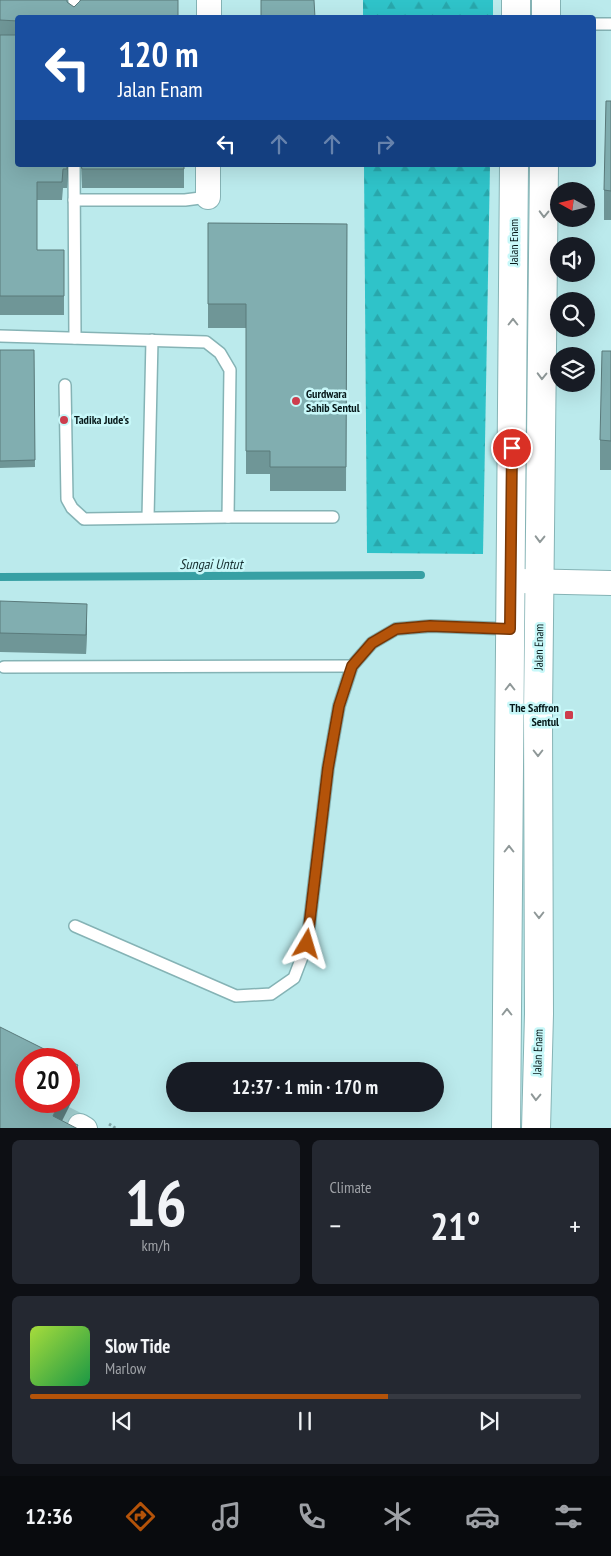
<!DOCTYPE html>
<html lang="en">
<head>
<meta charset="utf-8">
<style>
	:root { --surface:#171b24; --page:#242831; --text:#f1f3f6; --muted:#9ea1a6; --line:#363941; --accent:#b45309 }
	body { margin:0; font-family:"PT Sans Narrow",sans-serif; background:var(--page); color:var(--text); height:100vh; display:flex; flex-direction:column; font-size:19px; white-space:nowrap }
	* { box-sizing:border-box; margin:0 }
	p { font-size:16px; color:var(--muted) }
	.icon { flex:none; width:28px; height:28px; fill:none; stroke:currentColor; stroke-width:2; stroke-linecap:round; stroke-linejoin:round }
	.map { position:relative; height:1128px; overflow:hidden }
	.sheet { display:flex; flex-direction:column; gap:12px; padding:12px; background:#0d0f14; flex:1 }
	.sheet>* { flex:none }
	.hud { position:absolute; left:15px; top:15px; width:581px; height:152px; border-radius:5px; box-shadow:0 5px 20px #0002; background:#1a4fa0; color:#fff; overflow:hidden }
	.needle { width:32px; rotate:278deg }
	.tools { position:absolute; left:550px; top:182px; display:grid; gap:10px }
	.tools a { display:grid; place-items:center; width:45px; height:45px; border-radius:50%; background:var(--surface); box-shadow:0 5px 20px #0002; font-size:25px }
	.speed { position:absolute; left:15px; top:1048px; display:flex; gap:10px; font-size:25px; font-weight:700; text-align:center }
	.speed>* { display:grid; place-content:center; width:65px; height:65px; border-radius:50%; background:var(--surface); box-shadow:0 5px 20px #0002; line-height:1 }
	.speed .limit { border:8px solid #d22; background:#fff; color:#111 }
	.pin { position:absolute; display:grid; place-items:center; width:42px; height:42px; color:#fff; margin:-21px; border:2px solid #fff; border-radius:50%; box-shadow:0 1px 5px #0007 }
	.me { position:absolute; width:55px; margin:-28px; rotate:7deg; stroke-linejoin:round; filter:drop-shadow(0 0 4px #0008) }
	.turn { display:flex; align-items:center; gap:18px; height:105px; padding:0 20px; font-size:22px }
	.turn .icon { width:65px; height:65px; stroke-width:2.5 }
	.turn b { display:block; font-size:35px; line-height:42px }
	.lanes { display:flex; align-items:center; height:48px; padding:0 20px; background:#0003; justify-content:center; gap:25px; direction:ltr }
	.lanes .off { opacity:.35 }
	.big { font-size:38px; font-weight:700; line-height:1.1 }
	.sheet .tile { flex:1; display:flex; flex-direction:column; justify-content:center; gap:8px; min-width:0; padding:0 18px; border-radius:8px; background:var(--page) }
	.sheet .dial { align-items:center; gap:0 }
	.dial b { font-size:65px; line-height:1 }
	.song { display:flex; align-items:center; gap:15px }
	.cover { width:60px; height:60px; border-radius:8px; background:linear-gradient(135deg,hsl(80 70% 55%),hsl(140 70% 35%)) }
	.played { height:5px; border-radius:2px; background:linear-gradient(90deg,var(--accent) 65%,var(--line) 65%) }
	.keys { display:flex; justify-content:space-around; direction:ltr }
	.heat { display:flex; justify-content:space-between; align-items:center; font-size:28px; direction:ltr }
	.sheet .tiles { flex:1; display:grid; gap:12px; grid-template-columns:1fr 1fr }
	.tile:last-child { grid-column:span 2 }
	.trip { position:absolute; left:166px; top:1062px; width:278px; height:50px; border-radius:25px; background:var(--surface); box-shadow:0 5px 20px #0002; font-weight:700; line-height:50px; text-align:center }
	.dock { display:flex; height:80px; justify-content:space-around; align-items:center; background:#090b0e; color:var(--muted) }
	.dock .icon { width:35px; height:35px }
	.dock .current { color:var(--accent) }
	.dock b { font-size:22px; color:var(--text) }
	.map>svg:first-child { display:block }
	.forest { fill:url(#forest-firs) }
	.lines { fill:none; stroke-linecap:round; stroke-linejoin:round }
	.stream { stroke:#37a0a4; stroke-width:8 }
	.street-tunnel { stroke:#a0cbcc; stroke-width:24; stroke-dasharray:24 12; stroke-linecap:butt }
	.lane-casing { stroke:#85b3b5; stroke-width:14 }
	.street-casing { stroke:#85b3b5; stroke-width:26 }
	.secondary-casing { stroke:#85b3b5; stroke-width:30 }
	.path { stroke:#7fa5a7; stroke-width:3; stroke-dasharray:2.5 2.5; stroke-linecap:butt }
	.lane { stroke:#fff; stroke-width:11 }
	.street { stroke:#fff; stroke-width:24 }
	.secondary { stroke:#fff; stroke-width:28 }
	.wall { fill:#6f9697 }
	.shaded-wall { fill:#5a7a7b }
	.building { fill:#81aeb0; stroke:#5a7a7b }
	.oneway { stroke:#8f9898 }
	.route-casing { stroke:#753606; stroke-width:12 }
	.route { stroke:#b45309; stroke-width:9 }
	.poi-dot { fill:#cd3d4d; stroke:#c8f8f9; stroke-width:2 }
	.labels { text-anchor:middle; stroke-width:5; stroke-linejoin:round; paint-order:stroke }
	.street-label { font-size:12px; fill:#07191a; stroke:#c8f8f9 }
	.poi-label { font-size:12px; font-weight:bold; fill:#07191a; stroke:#c8f8f9; text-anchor:start }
	.water-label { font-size:14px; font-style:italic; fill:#172f30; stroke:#c8f8f9 }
</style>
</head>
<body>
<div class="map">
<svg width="611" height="1129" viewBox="0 0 611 1129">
	<defs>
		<pattern id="forest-firs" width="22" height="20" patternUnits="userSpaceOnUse" patternTransform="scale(1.25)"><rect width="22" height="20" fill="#2fc3c9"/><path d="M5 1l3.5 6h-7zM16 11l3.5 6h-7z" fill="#28a7ac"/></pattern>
	</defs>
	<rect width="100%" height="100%" fill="#bbeaec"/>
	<g class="forest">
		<rect x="363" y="0" width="130" height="17"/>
		<polygon points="364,165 490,165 483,554 367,553"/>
	</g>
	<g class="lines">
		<polyline class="stream" points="0,577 421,575"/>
		<polyline class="street-tunnel" points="31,1101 80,1126"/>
		<g class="lane-casing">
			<g id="lane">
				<polyline points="74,0 74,18"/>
				<polyline points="594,24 611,24"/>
				<polyline points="74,165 75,338"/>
				<polyline points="74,200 185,200 208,197"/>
				<polyline points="0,336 206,342 220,353 230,370 228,517 84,519 72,508 67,499 65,385"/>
				<polyline points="148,517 152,340"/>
				<polyline points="228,517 333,517"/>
				<polyline points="4,667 352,666"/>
				<polyline points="75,926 236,996 271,994 294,978 307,944 328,768 339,706 352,666 372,643 396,629 431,626 511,629"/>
			</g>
		</g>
		<g class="street-casing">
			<g id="street">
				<polyline points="209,0 209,18"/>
				<polyline points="208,197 208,165"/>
				<polyline points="520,581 611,583"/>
				<polyline points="80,1126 85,1129"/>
			</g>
		</g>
		<g class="secondary-casing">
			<g id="secondary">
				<polyline points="516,18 516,0"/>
				<polyline points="546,18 546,0"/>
				<polyline points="506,1129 514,165"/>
				<polyline points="536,1129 539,1014 538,714 544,165"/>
			</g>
		</g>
		<polyline class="path" points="109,1124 117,1129"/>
		<use href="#lane" class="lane"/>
		<use href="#street" class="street"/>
		<use href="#secondary" class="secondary"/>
	</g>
	<g class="wall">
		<polygon points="0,0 67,2 74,7 178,0 18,18 18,165 68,165 67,188 63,188 62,200 37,200 37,250 64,250 64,315 0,315"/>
		<polygon points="611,101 611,220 604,220 604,190"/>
		<polygon points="81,165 184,165 184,188 82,188"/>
		<polygon points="208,223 347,224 346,491 270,491 270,474 246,474 246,328 208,328"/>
		<polygon points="0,350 34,350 35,467 0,468"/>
		<polygon points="611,351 611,470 600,470 600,440"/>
		<polygon points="0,601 87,623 86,654 0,652"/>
	</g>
	<g class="shaded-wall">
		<polygon points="67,165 68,165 67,188"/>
		<polygon points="87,604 87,623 86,654 86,635"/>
		<polygon points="78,1065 78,1089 58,1129 53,1116 60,1101 69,1101 69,1083"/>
	</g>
	<g class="building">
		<polygon points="0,0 67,0 67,2 74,7 81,0 178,0 178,18 18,18 18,21 0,20"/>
		<polygon points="261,0 314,0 315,18 261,18"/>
		<polygon points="0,35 18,35 18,165 67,165 67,169 63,169 62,182 37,182 37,250 64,250 64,296 0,296"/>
		<polygon points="606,101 611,101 611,191 604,190"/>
		<polygon points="81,165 184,165 184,169 82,169"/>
		<polygon points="208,223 347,224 346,467 270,467 270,451 246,451 246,304 208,304"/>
		<polygon points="0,350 34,350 35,460 0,461"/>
		<polygon points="602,351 611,351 611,441 600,440"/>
		<polygon points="0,601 87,604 86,635 0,633"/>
		<polygon points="0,1027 64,1059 26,1059 26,1101 60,1101 53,1116 78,1129 0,1129"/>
		<polygon points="69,1061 78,1065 69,1083"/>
	</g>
	<defs><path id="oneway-chevron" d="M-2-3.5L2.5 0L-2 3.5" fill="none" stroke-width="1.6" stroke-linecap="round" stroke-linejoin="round" transform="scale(1.25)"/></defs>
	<g class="oneway">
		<use href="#oneway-chevron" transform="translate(544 214) rotate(91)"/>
		<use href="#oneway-chevron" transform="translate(513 322) rotate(-90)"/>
		<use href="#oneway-chevron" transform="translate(542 376) rotate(91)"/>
		<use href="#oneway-chevron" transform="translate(540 539) rotate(91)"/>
		<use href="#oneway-chevron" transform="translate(510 687) rotate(-90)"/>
		<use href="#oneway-chevron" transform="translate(538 753) rotate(90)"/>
		<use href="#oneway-chevron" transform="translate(509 849) rotate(-90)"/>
		<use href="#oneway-chevron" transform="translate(539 915) rotate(90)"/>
		<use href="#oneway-chevron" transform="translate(507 1012) rotate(-90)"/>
		<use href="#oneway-chevron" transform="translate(536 1097) rotate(92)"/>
	</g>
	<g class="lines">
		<g class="route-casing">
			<polyline id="route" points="307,944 328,768 339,706 352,666 372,643 396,629 430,626 510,629 512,448"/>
		</g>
		<use href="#route" class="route"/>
	</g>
	<g class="poi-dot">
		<circle cx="296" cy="401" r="5"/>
		<circle cx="64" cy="420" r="5"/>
		<rect x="564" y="710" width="10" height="10" rx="2.5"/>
	</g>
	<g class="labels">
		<g class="street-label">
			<text transform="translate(514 242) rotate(-90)" y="4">Jalan Enam</text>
			<text transform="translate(539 647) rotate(-89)" y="4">Jalan Enam</text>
			<text transform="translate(538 1052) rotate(-88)" y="4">Jalan Enam</text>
		</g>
		<g class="poi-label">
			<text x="306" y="398">Gurdwara<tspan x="306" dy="14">Sahib Sentul</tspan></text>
			<text x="74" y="424">Tadika Jude's</text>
			<text x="559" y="712" text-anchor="end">The Saffron<tspan x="559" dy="14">Sentul</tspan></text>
		</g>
		<g class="water-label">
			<text x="211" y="569">Sungai Untut</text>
		</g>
	</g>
</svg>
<div class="tools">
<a><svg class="needle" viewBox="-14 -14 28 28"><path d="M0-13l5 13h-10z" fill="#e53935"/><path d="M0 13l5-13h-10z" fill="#9ea1a6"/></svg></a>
<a><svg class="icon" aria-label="sound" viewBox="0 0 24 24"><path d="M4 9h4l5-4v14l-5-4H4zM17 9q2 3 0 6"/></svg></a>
<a><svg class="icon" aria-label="search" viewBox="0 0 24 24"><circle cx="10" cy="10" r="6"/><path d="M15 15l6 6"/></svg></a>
<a><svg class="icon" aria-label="layers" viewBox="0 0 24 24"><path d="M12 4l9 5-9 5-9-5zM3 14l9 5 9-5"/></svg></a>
</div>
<div class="speed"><div class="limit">20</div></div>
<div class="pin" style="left:512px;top:448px;background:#d93025"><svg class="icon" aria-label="arrive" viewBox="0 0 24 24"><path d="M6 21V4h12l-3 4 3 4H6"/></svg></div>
<svg class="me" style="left:307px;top:944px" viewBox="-20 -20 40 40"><path d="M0-17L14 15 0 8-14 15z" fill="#b45309" stroke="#fff" stroke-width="4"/></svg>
<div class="trip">12:37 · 1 min · 170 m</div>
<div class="hud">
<div class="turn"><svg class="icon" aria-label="left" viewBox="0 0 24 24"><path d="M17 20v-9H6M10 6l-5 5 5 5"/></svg><div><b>120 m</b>Jalan Enam</div></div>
<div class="lanes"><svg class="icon" aria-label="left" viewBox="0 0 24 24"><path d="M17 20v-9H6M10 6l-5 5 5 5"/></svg><svg class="icon off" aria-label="ahead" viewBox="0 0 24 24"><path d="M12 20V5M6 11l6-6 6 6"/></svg><svg class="icon off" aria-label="ahead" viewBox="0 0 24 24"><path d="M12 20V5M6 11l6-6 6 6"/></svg><svg class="icon off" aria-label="right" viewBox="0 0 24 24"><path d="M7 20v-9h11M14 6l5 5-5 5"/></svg></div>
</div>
</div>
<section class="sheet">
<div class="tiles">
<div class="tile dial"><b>16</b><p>km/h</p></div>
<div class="tile"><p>Climate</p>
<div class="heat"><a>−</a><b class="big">21°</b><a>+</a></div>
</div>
<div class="tile">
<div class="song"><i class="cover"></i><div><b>Slow Tide</b><p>Marlow</p></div></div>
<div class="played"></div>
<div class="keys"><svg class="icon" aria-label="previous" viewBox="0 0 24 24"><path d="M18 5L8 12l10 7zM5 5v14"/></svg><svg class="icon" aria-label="pause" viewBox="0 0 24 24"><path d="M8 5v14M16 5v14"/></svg><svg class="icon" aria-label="next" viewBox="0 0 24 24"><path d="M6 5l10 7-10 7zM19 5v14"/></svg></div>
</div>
</div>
</section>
<nav class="dock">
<b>12:36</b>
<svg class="icon current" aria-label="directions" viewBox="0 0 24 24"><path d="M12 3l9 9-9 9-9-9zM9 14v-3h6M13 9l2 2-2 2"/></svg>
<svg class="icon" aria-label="music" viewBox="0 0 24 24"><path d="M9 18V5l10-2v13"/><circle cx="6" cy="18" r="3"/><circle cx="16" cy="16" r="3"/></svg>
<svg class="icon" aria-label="phone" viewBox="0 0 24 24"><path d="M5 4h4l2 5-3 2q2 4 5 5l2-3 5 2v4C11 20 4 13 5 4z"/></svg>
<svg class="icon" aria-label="climate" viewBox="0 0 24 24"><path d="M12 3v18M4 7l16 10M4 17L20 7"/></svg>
<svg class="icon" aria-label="car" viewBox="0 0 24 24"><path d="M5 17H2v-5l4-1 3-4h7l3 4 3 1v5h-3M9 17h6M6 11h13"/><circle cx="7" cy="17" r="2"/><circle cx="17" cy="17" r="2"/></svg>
<svg class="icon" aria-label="filters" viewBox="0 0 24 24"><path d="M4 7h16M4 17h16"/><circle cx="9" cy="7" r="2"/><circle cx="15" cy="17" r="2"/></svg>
</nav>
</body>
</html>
